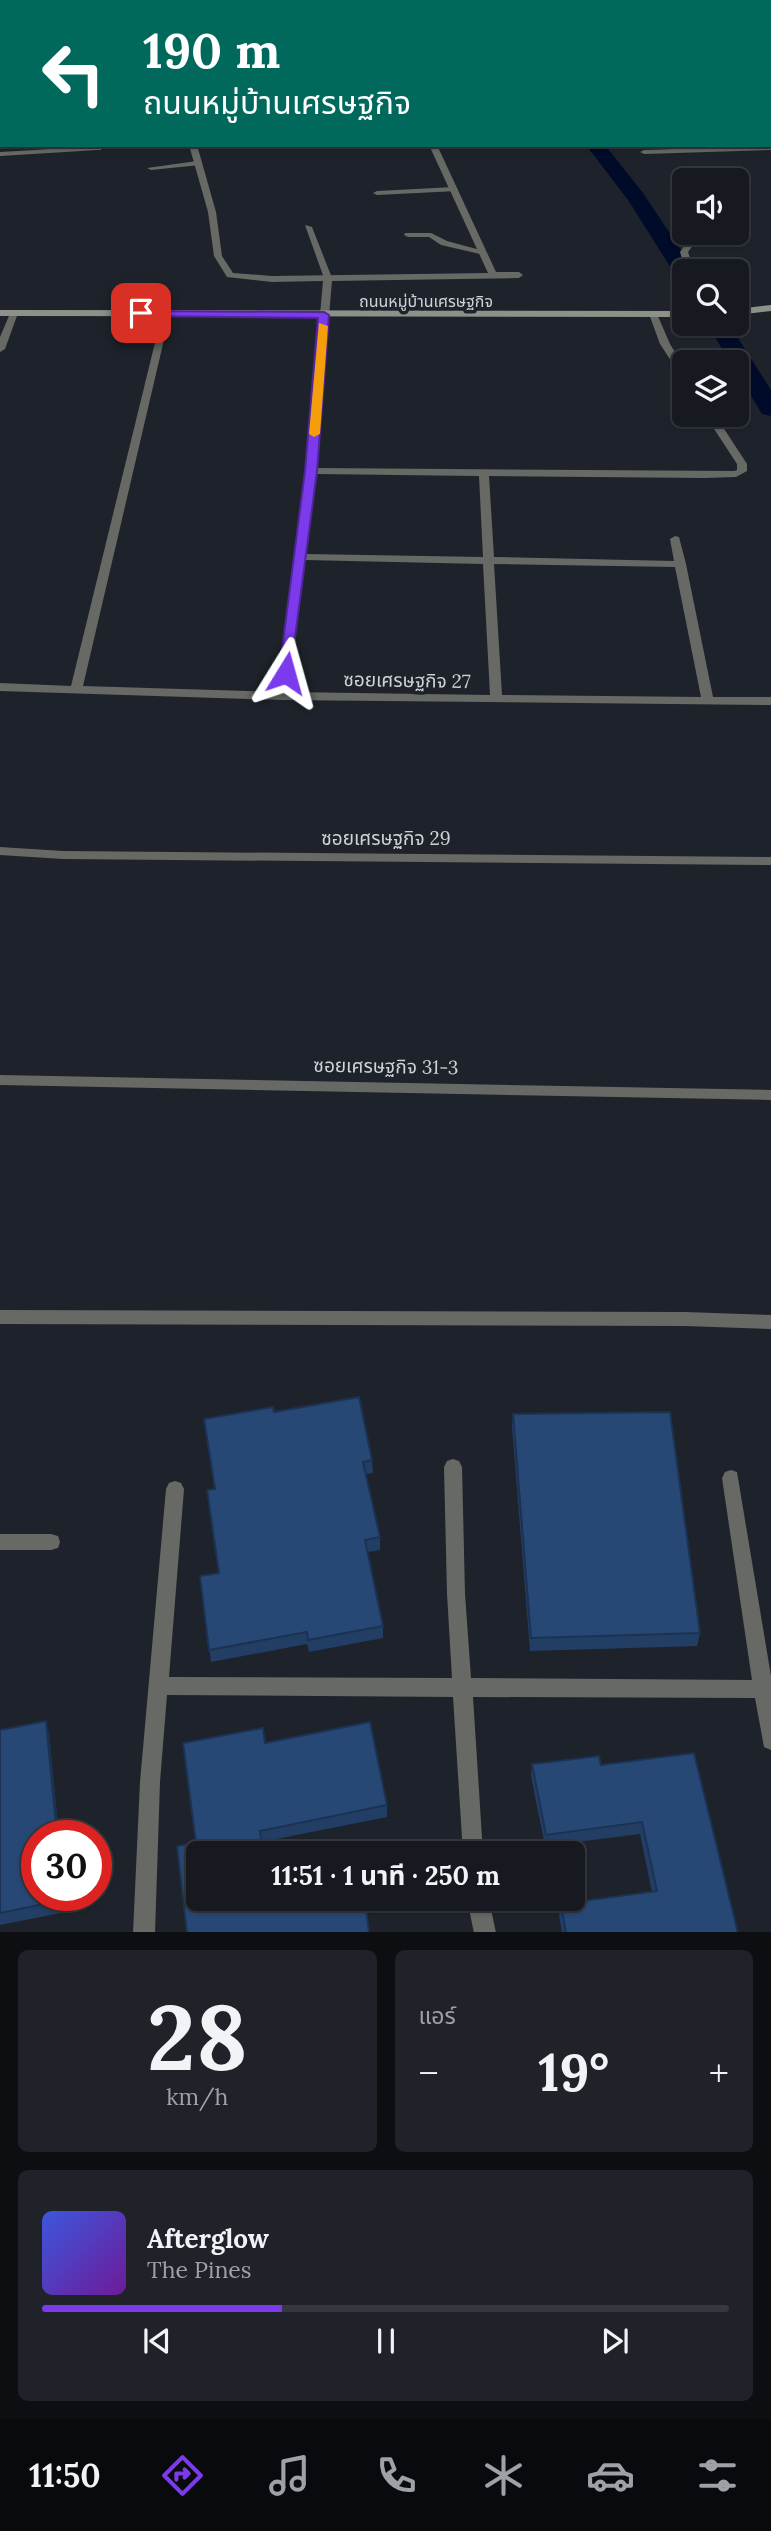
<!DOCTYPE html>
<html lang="th">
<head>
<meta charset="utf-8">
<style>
	:root { --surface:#161a20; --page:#1f2329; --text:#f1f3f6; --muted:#9ea1a5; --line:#35383e; --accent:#7c3aed }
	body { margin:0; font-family:Lora,"Noto Sans Thai",serif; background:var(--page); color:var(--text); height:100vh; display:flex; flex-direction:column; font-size:26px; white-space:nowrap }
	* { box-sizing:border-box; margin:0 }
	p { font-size:23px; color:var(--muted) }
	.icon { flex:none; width:38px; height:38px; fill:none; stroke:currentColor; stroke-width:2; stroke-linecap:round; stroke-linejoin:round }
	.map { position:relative; height:1932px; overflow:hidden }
	.panel { display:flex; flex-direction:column; gap:18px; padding:18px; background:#0c0e12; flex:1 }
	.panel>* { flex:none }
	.top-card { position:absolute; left:0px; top:0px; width:772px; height:147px; box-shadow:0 2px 5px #0004,0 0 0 2px var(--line); background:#00695c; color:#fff; overflow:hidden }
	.controls { position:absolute; left:672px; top:168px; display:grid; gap:14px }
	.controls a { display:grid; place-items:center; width:77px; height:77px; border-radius:10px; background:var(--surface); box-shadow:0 2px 5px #0004,0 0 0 2px var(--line); font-size:35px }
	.speed { position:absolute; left:21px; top:1820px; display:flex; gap:14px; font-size:35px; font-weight:700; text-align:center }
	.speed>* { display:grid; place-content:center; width:91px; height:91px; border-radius:50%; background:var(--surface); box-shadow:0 2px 5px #0004,0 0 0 2px var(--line); line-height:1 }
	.speed .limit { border:10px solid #d22; background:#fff; color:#111 }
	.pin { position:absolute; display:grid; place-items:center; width:60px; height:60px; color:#fff; margin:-30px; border-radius:14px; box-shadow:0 4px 10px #0006 }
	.me { position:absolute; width:77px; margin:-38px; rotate:8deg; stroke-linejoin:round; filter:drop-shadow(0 0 5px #0008) }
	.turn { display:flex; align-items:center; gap:24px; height:147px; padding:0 28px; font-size:32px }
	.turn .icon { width:91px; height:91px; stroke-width:2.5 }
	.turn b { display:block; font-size:49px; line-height:60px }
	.big { font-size:52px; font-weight:700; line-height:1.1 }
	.panel .widget { flex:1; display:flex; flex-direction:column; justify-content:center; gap:10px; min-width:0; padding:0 24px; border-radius:10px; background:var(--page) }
	.panel .dial { align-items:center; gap:0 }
	.dial b { font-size:91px; line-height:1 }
	.song { display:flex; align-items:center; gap:21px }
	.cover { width:84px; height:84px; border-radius:10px; background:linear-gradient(135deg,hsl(230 70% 55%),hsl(280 70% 35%)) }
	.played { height:7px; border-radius:4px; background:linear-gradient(90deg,var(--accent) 35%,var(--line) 35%) }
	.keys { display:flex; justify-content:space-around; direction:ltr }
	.heat { display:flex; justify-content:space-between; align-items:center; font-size:38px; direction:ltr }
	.panel .tiles { flex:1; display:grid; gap:18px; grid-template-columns:1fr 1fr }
	.widget:last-child { grid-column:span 2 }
	.trip { position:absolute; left:186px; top:1841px; width:399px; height:70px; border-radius:10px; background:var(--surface); box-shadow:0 2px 5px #0004,0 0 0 2px var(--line); font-weight:700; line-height:70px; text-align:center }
	.dock { display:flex; height:112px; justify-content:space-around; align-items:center; background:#090a0d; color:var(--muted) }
	.dock .icon { width:49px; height:49px }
	.dock .current { color:var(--accent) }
	.dock b { font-size:32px; color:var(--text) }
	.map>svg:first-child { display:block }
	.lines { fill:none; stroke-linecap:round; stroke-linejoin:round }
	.canal { fill:#000b29; fill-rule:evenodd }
	.lane { fill:#676964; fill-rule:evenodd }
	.street { fill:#676964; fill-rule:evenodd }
	.secondary { fill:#8e918a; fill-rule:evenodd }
	.wall { fill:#223e65 }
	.shaded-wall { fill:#1b3252 }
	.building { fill:#274875; stroke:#1b3252; stroke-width:2 }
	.route { fill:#7c3aed; stroke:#51269a; stroke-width:2 }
	.slow { fill:#f59e0b }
	.labels { text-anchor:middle; stroke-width:7; stroke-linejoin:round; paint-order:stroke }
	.far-street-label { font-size:16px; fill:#cfd3d8; stroke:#1e232b }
	.street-label { font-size:19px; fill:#cfd3d8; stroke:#1e232b }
</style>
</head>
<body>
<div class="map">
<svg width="771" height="1933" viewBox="0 0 771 1933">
	<rect width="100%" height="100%" fill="#1e232b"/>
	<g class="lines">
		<g class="canal">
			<polygon points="486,0 502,0 503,2 487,2"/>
			<polygon points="586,145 605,145 643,193 695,271 684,271 684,277 676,276 628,200"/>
			<polygon points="707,324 729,324 771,390 771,416 762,414 737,373 737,362 730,362"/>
		</g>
		<g class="lane">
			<polygon points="197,161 201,163 200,165 151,170 147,168"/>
			<polygon points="454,187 458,189 457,191 377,195 373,193 377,191"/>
			<polygon points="305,225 312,227 332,278 331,280 324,278"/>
			<polygon points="405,233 431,233 447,241 484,251 480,254 441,245 429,237 408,237 404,235"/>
		</g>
		<g class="street">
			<rect x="770" y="7" width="1" height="4"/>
			<rect x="0" y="16" width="2" height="4"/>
			<rect x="0" y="97" width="2" height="4"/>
			<path d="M 189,145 L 197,145 L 216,212 L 222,256 L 233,273 L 272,276 L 488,273 L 429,145 L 437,145 L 496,272 L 519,272 L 523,275 L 519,278 L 332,281 L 316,468 L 734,471 L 737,470 L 737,464 L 705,415 L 715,415 L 747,464 L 747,471 L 736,477 L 704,478 L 489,476 L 494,557 L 674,561 L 670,539 L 675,536 L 679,537 L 686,564 L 713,697 L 771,697 L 771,705 L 283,700 L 0,691 L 0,683 L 71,686 L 162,314 L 166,311 L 170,314 L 83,686 L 278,692 L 306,471 L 323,281 L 272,282 L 227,277 L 214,256 L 208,212 ZM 316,474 L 479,476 L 483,557 L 306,554 ZM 305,560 L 483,564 L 490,695 L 289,692 ZM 494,564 L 675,567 L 701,697 L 502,695 Z"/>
			<polygon points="101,146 101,150 98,150 0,156 0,152"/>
			<polygon points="771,146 771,150 644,154 640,152 644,150"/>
			<polygon points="711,234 714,234 714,238 694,244 688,252 691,261 701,271 692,271 683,262 680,252 688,240"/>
			<polygon points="11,311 18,313 5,349 0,352 0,337"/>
			<polygon points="653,311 657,314 670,344 684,367 684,377 681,376 660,344 649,314"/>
			<polygon points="0,847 63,851 771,857 771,865 63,859 0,855"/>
			<polygon points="0,1075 771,1090 771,1100 0,1085"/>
			<polygon points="0,1310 685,1312 771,1315 771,1329 685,1326 0,1324"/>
			<polygon points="453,1459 459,1461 462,1467 465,1594 471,1678 752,1680 722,1478 725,1472 731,1470 737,1472 771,1676 771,1750 764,1747 755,1698 473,1697 483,1853 463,1853 453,1697 167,1695 160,1782 155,1933 133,1933 140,1782 166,1489 169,1483 175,1481 181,1483 184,1489 169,1677 452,1678 447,1594 444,1467 447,1461"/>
			<polygon points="0,1534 51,1534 58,1536 60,1542 58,1548 51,1550 0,1550"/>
			<polygon points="467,1899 489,1899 496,1933 474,1933"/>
		</g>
		<g class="secondary">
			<polygon points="771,305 771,311 737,315 737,309"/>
			<polygon points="0,310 684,311 684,317 0,316"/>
		</g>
	</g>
	<g class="wall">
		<polygon points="274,1412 372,1460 373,1473 366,1474 380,1537 380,1550 368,1552 383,1626 383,1638 309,1652 307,1644 211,1662 200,1576 218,1573 214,1489"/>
		<polygon points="513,1414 700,1633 697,1646 530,1651 512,1427"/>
		<polygon points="0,1730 49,1733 59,1836 37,1836 64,1895 66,1912 0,1925"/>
		<polygon points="265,1743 387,1805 387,1817 261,1842 198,1853 187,1933 196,1843"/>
		<polygon points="532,1764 601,1765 738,1933 562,1933 559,1915 561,1904 652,1892 640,1834 545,1846 531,1776"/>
	</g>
	<g class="shaded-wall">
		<polygon points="46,1721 49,1733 59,1836 57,1836"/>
		<polygon points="62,1895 64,1895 66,1912 63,1900"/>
	</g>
	<g class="building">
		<polygon points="359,1397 372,1460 363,1462 380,1537 365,1540 383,1626 308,1640 307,1632 209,1650 200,1576 219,1573 207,1490 215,1489 204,1419 273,1407 274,1412"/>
		<polygon points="670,1412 700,1633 531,1638 513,1414"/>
		<polygon points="46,1721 57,1836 37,1836 37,1895 62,1895 63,1900 0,1913 0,1730"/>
		<polygon points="370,1722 387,1805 260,1831 263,1853 198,1853 198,1899 365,1899 369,1933 187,1933 177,1846 196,1843 183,1743 263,1728 265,1743"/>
		<polygon points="694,1753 738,1933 566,1933 561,1904 657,1891 642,1822 546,1835 532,1764 599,1756 601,1765"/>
	</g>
	<polygon class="route" points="138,311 324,312 329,315 317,471 290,675 286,677 279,673 305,471 318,318 141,316 136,313"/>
	<polygon class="slow" points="319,323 328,326 320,434 314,437 309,434"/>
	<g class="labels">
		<g class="far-street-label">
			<text x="426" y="307">ถนนหมู่บ้านเศรษฐกิจ</text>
		</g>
		<g class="street-label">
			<text transform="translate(407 680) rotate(1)" y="7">ซอยเศรษฐกิจ 27</text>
			<text x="386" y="845">ซอยเศรษฐกิจ 29</text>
			<text transform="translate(386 1066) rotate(1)" y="7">ซอยเศรษฐกิจ 31-3</text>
		</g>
	</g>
</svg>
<div class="controls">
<a><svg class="icon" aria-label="sound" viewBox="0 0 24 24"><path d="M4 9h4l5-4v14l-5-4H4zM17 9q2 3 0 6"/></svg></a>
<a><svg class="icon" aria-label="search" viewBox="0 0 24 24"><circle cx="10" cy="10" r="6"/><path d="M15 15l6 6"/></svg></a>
<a><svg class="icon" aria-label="layers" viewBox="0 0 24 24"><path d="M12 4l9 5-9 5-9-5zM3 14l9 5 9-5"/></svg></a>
</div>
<div class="speed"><div class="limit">30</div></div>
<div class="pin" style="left:141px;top:313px;background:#d93025"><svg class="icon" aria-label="arrive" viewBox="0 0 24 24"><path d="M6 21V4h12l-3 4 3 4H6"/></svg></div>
<svg class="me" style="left:286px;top:673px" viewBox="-20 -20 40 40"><path d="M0-17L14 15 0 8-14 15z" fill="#7c3aed" stroke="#fff" stroke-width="4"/></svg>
<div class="trip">11:51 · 1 นาที · 250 m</div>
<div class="top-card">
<div class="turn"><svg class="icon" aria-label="left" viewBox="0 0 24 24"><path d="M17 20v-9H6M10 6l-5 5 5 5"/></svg><div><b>190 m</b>ถนนหมู่บ้านเศรษฐกิจ</div></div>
</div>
</div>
<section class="panel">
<div class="tiles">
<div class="widget dial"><b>28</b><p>km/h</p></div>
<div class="widget"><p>แอร์</p>
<div class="heat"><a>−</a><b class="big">19°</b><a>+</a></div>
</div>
<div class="widget">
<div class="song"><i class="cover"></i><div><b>Afterglow</b><p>The Pines</p></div></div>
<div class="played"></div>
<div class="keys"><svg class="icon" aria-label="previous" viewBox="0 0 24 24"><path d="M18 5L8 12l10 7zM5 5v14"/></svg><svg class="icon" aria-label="pause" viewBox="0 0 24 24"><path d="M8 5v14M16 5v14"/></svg><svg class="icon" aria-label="next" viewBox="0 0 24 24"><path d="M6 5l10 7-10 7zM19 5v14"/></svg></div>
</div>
</div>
</section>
<nav class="dock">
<b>11:50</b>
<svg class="icon current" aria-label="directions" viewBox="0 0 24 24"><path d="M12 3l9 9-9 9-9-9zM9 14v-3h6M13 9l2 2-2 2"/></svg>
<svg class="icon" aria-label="music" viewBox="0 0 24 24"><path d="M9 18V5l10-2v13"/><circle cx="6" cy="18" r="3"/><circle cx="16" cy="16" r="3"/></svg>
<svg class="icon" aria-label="phone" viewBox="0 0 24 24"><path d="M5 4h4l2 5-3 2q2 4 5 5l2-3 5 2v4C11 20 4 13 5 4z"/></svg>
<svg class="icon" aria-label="climate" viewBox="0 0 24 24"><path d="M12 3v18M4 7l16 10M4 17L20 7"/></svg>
<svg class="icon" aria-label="car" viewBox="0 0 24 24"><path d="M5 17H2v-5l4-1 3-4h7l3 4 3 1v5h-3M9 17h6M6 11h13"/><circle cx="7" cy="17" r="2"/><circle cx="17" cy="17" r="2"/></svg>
<svg class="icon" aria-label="filters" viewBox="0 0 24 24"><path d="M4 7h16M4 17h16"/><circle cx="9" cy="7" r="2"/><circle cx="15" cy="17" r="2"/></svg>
</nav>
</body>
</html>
